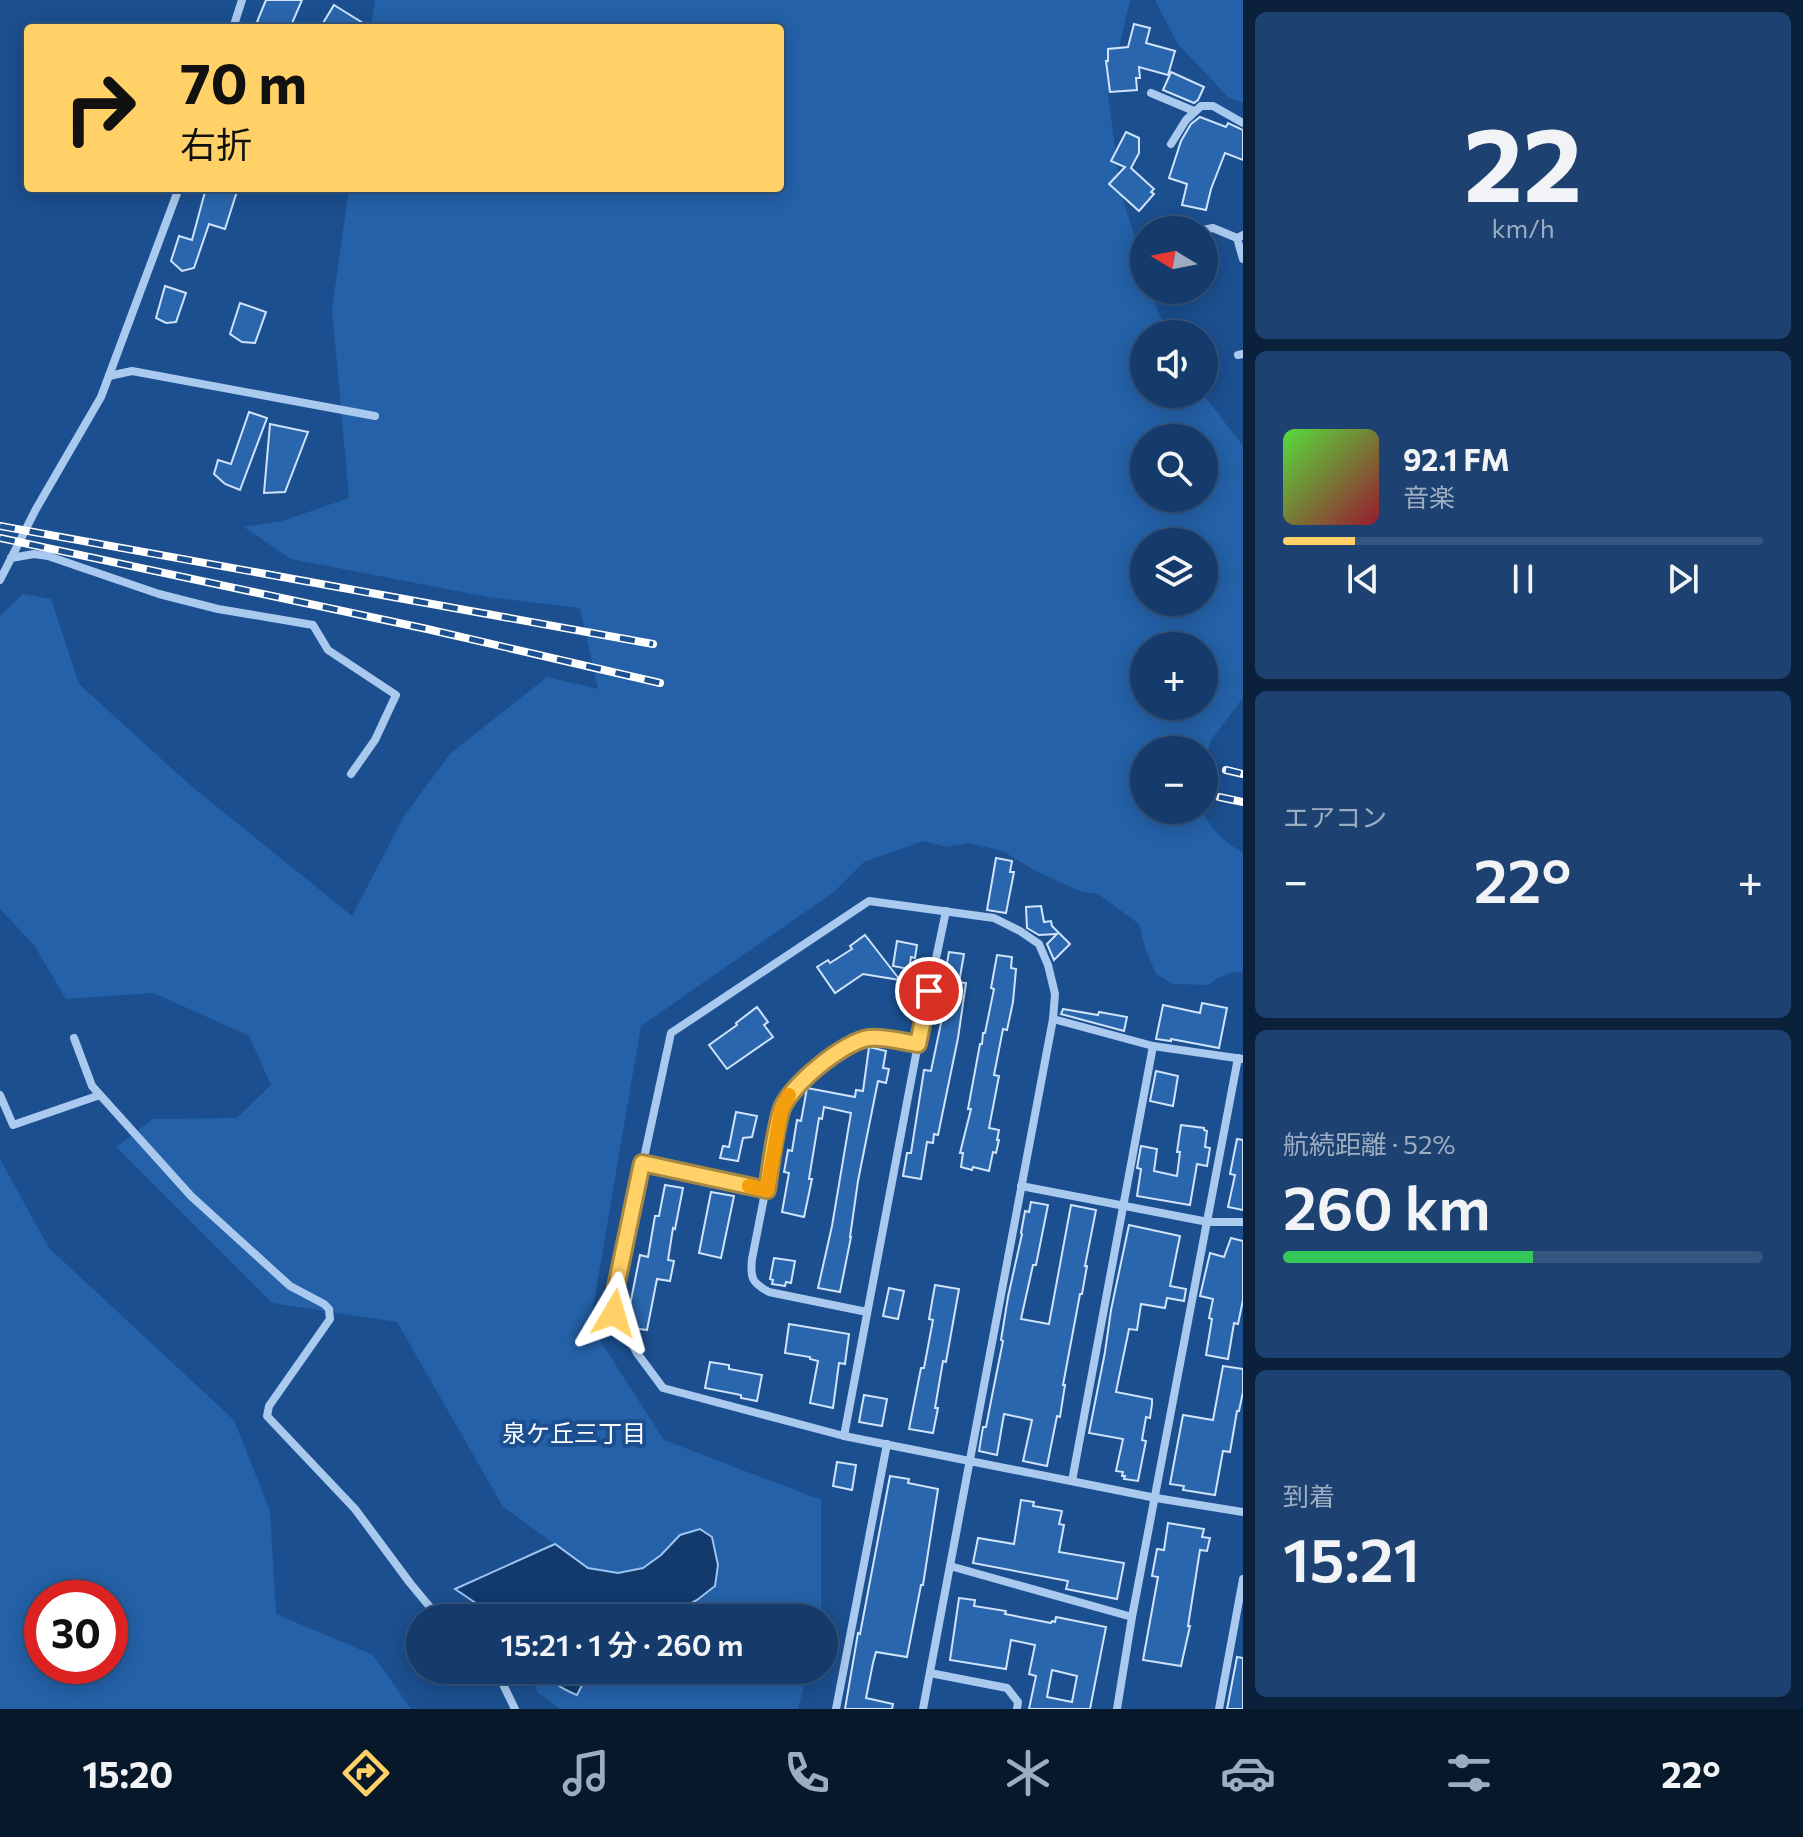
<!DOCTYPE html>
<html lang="ja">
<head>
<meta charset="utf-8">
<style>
	:root { --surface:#143b6b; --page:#1d4271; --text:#f1f3f6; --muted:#9dadc1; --line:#33557e; --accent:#ffd166 }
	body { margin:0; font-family:Commissioner,"Noto Sans JP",sans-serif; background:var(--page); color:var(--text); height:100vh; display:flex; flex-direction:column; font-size:30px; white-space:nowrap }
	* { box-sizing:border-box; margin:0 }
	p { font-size:26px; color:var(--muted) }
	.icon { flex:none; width:44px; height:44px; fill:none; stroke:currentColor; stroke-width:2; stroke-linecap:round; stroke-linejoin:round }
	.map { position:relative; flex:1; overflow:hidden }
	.drawer { display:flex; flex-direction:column; gap:12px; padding:12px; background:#0b203b; width:560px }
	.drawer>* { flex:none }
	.banner { position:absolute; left:24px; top:24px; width:760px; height:168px; border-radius:8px; box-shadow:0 4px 20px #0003,0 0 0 2px var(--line); background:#ffd166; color:#111; overflow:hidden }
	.needle { width:52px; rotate:280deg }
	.controls { position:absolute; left:1130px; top:216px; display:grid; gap:16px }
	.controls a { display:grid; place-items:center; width:88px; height:88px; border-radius:50%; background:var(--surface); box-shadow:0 4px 20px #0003,0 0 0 2px var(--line); font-size:40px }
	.speed { position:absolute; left:24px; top:1580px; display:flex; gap:16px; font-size:40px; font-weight:700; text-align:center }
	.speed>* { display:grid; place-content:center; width:104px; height:104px; border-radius:50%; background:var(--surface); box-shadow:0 4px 20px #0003,0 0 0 2px var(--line); line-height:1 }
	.speed .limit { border:12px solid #d22; background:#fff; color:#111 }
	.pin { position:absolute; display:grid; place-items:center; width:68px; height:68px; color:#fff; margin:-34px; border:4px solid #fff; border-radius:50%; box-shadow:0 2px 8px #0007 }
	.me { position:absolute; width:88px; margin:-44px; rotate:7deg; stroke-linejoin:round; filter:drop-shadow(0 0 6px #0008) }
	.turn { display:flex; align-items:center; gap:28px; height:168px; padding:0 24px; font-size:36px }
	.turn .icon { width:104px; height:104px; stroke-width:2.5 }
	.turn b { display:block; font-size:56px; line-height:68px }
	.big { font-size:60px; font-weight:600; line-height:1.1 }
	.drawer .card { flex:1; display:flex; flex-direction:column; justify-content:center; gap:12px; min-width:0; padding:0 28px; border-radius:12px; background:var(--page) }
	.drawer .dial { align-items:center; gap:0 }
	.dial b { font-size:104px; line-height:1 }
	.song { display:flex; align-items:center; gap:24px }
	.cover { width:96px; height:96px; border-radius:12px; background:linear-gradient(135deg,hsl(110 70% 55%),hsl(350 70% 35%)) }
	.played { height:8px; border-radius:4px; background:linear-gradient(90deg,var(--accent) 15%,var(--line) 15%) }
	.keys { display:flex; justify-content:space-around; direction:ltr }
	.heat { display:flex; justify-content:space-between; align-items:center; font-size:44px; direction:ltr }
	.charge { height:12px; border-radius:6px; background:linear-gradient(90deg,#34c759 52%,var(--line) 0) }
	.trip { position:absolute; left:406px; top:1604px; width:432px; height:80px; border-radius:40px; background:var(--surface); box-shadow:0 4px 20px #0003,0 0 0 2px var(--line); font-weight:600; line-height:80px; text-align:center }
	.dock { display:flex; height:128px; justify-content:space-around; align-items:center; background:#08182b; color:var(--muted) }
	.dock .icon { width:56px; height:56px }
	.dock .selected { color:var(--accent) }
	.dock b { font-size:36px; color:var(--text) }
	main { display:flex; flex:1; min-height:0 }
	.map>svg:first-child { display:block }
	.green { fill:#2461a8; fill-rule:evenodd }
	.water { fill:#123a6d; stroke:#9cc4f0; stroke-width:2 }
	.building { fill:#2a66ad; stroke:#cfe3fa; stroke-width:2; fill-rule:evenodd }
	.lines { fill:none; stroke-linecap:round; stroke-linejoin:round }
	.minor { stroke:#a9c9ee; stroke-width:8 }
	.rail-casing { stroke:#fff; stroke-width:8 }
	.rail { stroke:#1b4f8f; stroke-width:5; stroke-dasharray:15; stroke-linecap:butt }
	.route-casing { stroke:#a68842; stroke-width:20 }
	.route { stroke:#ffd166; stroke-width:14 }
	.slow { stroke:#f59e0b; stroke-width:14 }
	.labels { text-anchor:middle; stroke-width:8; stroke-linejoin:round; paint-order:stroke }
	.neighbourhood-label { font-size:24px; fill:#fff; stroke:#1b4f8f }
</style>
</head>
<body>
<main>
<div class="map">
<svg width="1243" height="1709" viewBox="0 0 1243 1709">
	<rect width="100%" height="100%" fill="#1b4f8f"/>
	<g class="green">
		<path d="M 375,0 L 1130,0 L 1108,95 L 1121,193 L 1144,268 L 1144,290 L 1151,290 L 1157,309 L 1169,334 L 1144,334 L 1144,394 L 1203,394 L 1243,446 L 1243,698 L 1211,740 L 1204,765 L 1204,750 L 1144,750 L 1144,810 L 1201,810 C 1216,834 1219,838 1243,853 L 1243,973 L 1234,972 L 1218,978 L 1208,985 L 1173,984 L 1156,974 L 1145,948 L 1139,924 L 1098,894 L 1080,891 L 1038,872 L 1002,851 L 969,843 L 947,847 L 923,841 L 864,862 L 834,892 L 641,1026 L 590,1325 L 664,1440 L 821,1500 L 821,1618 L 664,1618 L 697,1600 L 718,1565 L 712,1537 L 700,1529 L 680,1535 L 661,1555 L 643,1568 L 618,1573 L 588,1568 L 503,1507 L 397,1322 L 272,1303 L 116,1147 L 153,1119 L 237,1118 L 271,1085 L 249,1036 L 154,993 L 66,999 L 34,945 L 0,909 L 0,616 L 23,594 L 51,599 L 79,684 L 190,785 L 352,916 L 404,816 L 450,754 L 547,677 L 598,689 L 580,608 L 488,597 L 291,559 L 244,527 L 282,521 L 349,498 L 332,309 L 349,188 L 780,188 L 780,28 L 371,28 ZM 1144,438 L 1204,438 L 1204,498 L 1144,498 ZM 1144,542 L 1204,542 L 1204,602 L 1144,602 ZM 1144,646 L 1204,646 L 1204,706 L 1144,706 Z"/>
		<polygon points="1155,0 1243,0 1243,103 1229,98 1177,43"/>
		<path d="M 0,1159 L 49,1248 L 234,1420 L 270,1511 L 276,1614 L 373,1655 L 411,1709 L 0,1709 ZM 42,1598 L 110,1598 L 110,1666 L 42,1666 Z"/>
		<path d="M 526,1670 L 543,1670 C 553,1683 562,1689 577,1695 L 590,1670 L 808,1670 L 798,1709 L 560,1709 L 538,1693 Z"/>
	</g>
	<g class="water">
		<polygon points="700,1529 712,1537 718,1565 715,1586 697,1600 664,1618 498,1618 455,1589 555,1544 588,1568 618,1573 643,1568 661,1555 680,1535"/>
		<path d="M 543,1670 L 590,1670 L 577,1695 C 562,1689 553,1683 543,1670 Z"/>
	</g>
	<g class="building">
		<polygon points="266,0 302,0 290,28 272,28 257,22"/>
		<polygon points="334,5 371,28 320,28"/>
		<polygon points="1134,24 1150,28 1146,43 1175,51 1168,75 1139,67 1140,78 1136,78 1137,90 1110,92 1106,61 1108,61 1108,49 1128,47"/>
		<polygon points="1171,72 1204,87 1198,100 1194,103 1163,90"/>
		<polygon points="1200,117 1226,127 1228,123 1243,130 1243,160 1225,153 1211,189 1206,210 1182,205 1187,184 1169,178 1181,141 1191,124"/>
		<polygon points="1126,132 1139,138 1139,153 1131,168 1154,189 1151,192 1154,194 1139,211 1109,184 1125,167 1111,161"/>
		<polygon points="206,188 238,188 225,229 209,224 194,268 182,271 171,261 179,236 192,240"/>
		<polygon points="165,286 186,293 176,322 166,323 156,318"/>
		<polygon points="240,303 266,312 255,343 242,342 230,334"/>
		<polygon points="249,412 267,418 240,490 225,484 214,474 218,460 231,464"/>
		<polygon points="270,424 308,432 285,492 264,493"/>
		<polygon points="996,858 1012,861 1010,872 1014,872 1006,913 987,910"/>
		<polygon points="1041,906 1044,922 1051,921 1052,926 1070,944 1054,960 1047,944 1057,934 1039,935 1027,928 1026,907"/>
		<polygon points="865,935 900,980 863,974 835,993 817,967 828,960 830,963 852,949 850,946"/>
		<polygon points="897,941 917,945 915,958 911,957 909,969 893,966"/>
		<polygon points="949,952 964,954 960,977 945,974"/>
		<polygon points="997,955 1012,957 1011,968 1016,969 1013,1002 1007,1030 1003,1029 994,1075 999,1076 989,1128 999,1130 997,1140 999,1140 996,1153 993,1152 989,1171 973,1167 972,1170 961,1167 963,1153 960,1153 971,1109 968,1109 980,1044 982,1044 983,1033 985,1033 994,989 991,988"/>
		<polygon points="952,981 966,983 958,1038 938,1135 934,1134 933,1143 927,1142 921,1179 903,1176 907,1153 911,1153 924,1070 931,1071 945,1004 948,1005"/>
		<polygon points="1202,1003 1227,1008 1219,1048 1171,1039 1171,1041 1156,1039 1163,1005 1200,1013"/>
		<polygon points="757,1007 768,1022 764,1025 773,1037 727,1069 709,1045 737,1025 736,1023"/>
		<polygon points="1063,1009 1098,1015 1099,1012 1127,1017 1124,1031 1061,1014"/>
		<polygon points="869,1047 886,1051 883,1068 889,1069 886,1083 878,1081 858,1181 850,1237 851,1237 840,1292 818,1288 832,1226 851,1113 824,1107 822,1119 819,1118 809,1179 812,1179 804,1217 782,1212 789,1173 784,1172 788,1150 792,1151 797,1120 801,1121 807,1088 855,1097 856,1090 863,1091"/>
		<polygon points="1156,1071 1178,1076 1173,1106 1150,1101"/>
		<polygon points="736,1112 757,1116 752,1137 743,1138 738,1161 720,1158 723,1146 729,1147"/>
		<polygon points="1181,1125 1204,1128 1204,1130 1207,1131 1205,1147 1210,1148 1207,1166 1197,1164 1190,1205 1137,1196 1141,1169 1137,1168 1141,1146 1157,1149 1154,1171 1177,1176 1180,1152 1177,1152"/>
		<polygon points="1237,1139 1243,1140 1243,1210 1228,1207 1235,1175 1230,1174"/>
		<polygon points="665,1185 683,1188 675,1229 673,1228 668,1260 674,1261 670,1281 657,1279 647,1330 631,1328 627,1320 640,1255 648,1257 655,1216 659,1216"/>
		<polygon points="711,1192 734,1196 721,1258 699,1253"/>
		<polygon points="1031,1202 1048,1205 1036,1265 1033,1265 1021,1319 1049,1324 1071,1205 1096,1210 1085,1266 1087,1266 1082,1294 1080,1294 1063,1385 1065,1385 1060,1417 1057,1416 1047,1466 1023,1461 1032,1420 1004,1414 997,1455 979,1451 983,1427 986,1427 993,1391 1003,1341 1001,1340 1008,1297 1022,1234 1021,1233 1025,1211 1029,1212"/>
		<polygon points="1129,1225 1180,1236 1170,1286 1186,1289 1184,1301 1167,1298 1165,1308 1141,1304 1137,1330 1129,1329 1116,1392 1152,1399 1152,1404 1150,1418 1146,1417 1142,1440 1146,1441 1138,1481 1124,1479 1125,1476 1122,1476 1123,1472 1116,1471 1123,1439 1089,1433 1105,1352 1111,1310"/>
		<polygon points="1231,1238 1243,1241 1243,1300 1238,1324 1234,1323 1228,1359 1206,1355 1212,1319 1209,1318 1213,1299 1200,1296 1210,1253 1224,1257"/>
		<polygon points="774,1258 795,1261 791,1283 786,1282 785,1286 772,1284 773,1280 770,1279"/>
		<polygon points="935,1285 959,1289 946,1362 943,1361 935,1408 938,1408 933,1433 909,1429 921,1368 924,1368 933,1320 929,1319"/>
		<polygon points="889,1288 904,1291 898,1319 883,1316"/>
		<polygon points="789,1324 849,1334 845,1364 839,1363 833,1408 810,1403 818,1361 810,1359 810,1357 785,1353"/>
		<polygon points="710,1362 729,1365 729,1369 762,1375 757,1401 741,1398 741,1395 705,1388"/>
		<polygon points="1223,1366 1243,1369 1243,1392 1239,1411 1237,1411 1230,1452 1223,1451 1215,1495 1183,1490 1184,1486 1170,1484 1183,1415 1213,1420"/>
		<polygon points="864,1395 887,1399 882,1426 859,1422"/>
		<polygon points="837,1462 856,1465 852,1490 833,1486"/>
		<polygon points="890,1476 909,1479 908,1483 938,1489 923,1585 921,1585 907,1657 876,1652 873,1663 866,1698 893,1704 892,1709 845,1709 858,1633 860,1634"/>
		<polygon points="1021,1500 1034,1502 1033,1506 1062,1511 1059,1524 1064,1525 1059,1552 1124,1563 1117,1599 1066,1589 1068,1581 973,1563 978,1538 1014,1544"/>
		<polygon points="1168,1523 1204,1529 1202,1537 1210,1538 1207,1551 1200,1550 1188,1626 1190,1626 1181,1666 1143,1660 1158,1577 1152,1576 1157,1549 1164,1550"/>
		<path d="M 959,1598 L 975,1600 L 974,1606 L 1006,1611 L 1005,1614 L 1051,1623 L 1052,1621 L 1055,1622 L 1056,1617 L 1106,1627 L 1090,1709 L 1029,1709 L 1036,1676 L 1029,1674 L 1035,1645 L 1011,1640 L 1006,1669 L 950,1660 ZM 1052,1670 L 1077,1676 L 1072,1702 L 1047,1697 Z"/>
		<polygon points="1237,1657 1243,1658 1243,1709 1227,1709"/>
	</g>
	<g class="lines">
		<g class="minor">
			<polyline points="233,28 242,0"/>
			<polyline points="1151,93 1194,111"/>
			<polyline points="1171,144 1186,120 1201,106 1213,106 1243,123"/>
			<polyline points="1202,230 1213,228 1237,238 1243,235"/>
			<polyline points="1237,238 1243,259"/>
			<polyline points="1238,355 1243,354"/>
			<polyline points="109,376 132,371 375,416"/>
			<polyline points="11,558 34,554 48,556 159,594 218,609 313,625 328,650 396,695 375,740 351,774"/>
			<polyline points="0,580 36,509 101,397 179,188"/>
			<polyline points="1053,1019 1153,1046 1243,1059"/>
			<polyline points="74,1038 92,1086 191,1196 290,1286 324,1304 329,1309 330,1319 269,1406 267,1416 355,1509 410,1583 439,1618"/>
			<polyline points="0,1095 13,1125 100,1095"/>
			<polyline points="642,1163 767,1190"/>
			<polyline points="1021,1186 1208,1222 1243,1222"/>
			<path d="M 867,1312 L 769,1292 C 752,1283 750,1278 752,1259 L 781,1111 C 784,1105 786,1099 790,1094 C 802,1078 848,1041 867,1038 C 883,1036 902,1041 918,1044"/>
			<polyline points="844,1436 918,1044 946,911"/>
			<polyline points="1072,1481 1153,1046"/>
			<polyline points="950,1566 1132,1617"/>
			<polyline points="496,1670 515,1709"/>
			<polyline points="930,1673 1007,1688 1018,1702 1017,1709"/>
			<polyline points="836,1709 887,1444"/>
			<polyline points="923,1709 1053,1019 1055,994 1048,965 1039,944 1020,931 994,918 869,901 671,1033 612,1306 637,1353 663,1388 844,1436 1156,1498 1243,1512"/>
			<polyline points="1117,1709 1132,1617 1238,1058"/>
			<polyline points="1219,1709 1243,1579"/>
		</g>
		<g class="rail-casing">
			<g id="rail">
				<polyline points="0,526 653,644"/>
				<polyline points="0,538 427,629 660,683"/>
				<polyline points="1226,770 1243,774"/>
				<polyline points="1219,797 1243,802"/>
			</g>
		</g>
		<use href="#rail" class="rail"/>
	</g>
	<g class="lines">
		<g class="route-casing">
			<path id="route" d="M 614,1313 L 612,1306 L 642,1163 L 767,1190 C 771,1164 774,1136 781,1111 C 788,1087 844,1041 869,1038 C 885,1036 902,1042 918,1044 L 929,991"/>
		</g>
		<use href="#route" class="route"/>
		<polyline class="slow" points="749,1186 767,1190 781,1111 789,1095"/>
	</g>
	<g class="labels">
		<g class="neighbourhood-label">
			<text x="574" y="1442">泉ケ丘三丁目</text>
		</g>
	</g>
</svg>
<div class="controls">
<a><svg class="needle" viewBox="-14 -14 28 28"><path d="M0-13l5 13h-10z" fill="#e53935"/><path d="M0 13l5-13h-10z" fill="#9dadc1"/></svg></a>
<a><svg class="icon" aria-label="sound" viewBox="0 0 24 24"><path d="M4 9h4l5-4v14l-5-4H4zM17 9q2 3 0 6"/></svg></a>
<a><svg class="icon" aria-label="search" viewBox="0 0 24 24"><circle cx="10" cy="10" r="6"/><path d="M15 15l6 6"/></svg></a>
<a><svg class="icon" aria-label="layers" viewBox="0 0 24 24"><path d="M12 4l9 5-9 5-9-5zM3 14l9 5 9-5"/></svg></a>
<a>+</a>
<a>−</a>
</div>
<div class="speed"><div class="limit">30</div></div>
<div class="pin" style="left:929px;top:991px;background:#d93025"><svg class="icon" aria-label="arrive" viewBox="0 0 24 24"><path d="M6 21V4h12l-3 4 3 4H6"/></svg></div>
<svg class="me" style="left:614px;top:1313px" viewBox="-20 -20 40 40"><path d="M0-17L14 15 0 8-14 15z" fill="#ffd166" stroke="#fff" stroke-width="4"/></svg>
<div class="trip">15:21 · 1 分 · 260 m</div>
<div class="banner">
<div class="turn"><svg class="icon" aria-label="right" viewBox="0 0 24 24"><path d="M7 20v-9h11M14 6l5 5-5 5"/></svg><div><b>70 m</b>右折</div></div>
</div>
</div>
<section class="drawer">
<div class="card dial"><b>22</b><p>km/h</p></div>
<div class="card">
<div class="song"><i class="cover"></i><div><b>92.1 FM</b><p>音楽</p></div></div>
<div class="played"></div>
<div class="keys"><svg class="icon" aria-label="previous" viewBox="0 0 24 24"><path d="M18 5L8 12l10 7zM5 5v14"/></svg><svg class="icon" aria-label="pause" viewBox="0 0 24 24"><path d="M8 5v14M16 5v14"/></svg><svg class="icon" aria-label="next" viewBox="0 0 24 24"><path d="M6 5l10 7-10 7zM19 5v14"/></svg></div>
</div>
<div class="card"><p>エアコン</p>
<div class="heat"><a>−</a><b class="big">22°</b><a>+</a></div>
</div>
<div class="card"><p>航続距離 · 52%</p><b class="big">260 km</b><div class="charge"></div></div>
<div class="card"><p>到着</p><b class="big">15:21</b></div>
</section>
</main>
<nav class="dock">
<b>15:20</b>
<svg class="icon selected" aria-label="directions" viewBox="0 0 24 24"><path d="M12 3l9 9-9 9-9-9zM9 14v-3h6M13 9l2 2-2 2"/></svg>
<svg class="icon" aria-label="music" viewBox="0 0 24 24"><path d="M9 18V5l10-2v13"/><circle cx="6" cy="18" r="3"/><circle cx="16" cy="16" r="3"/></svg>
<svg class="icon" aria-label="phone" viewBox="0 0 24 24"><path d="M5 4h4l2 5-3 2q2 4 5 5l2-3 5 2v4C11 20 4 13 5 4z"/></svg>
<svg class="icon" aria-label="climate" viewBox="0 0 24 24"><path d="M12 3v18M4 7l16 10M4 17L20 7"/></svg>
<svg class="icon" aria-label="car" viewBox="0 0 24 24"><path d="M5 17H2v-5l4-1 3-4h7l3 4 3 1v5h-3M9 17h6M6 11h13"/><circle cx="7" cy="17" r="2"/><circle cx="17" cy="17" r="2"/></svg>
<svg class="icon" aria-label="filters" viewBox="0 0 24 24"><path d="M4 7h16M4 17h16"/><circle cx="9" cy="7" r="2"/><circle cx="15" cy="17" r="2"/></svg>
<b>22°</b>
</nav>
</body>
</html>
